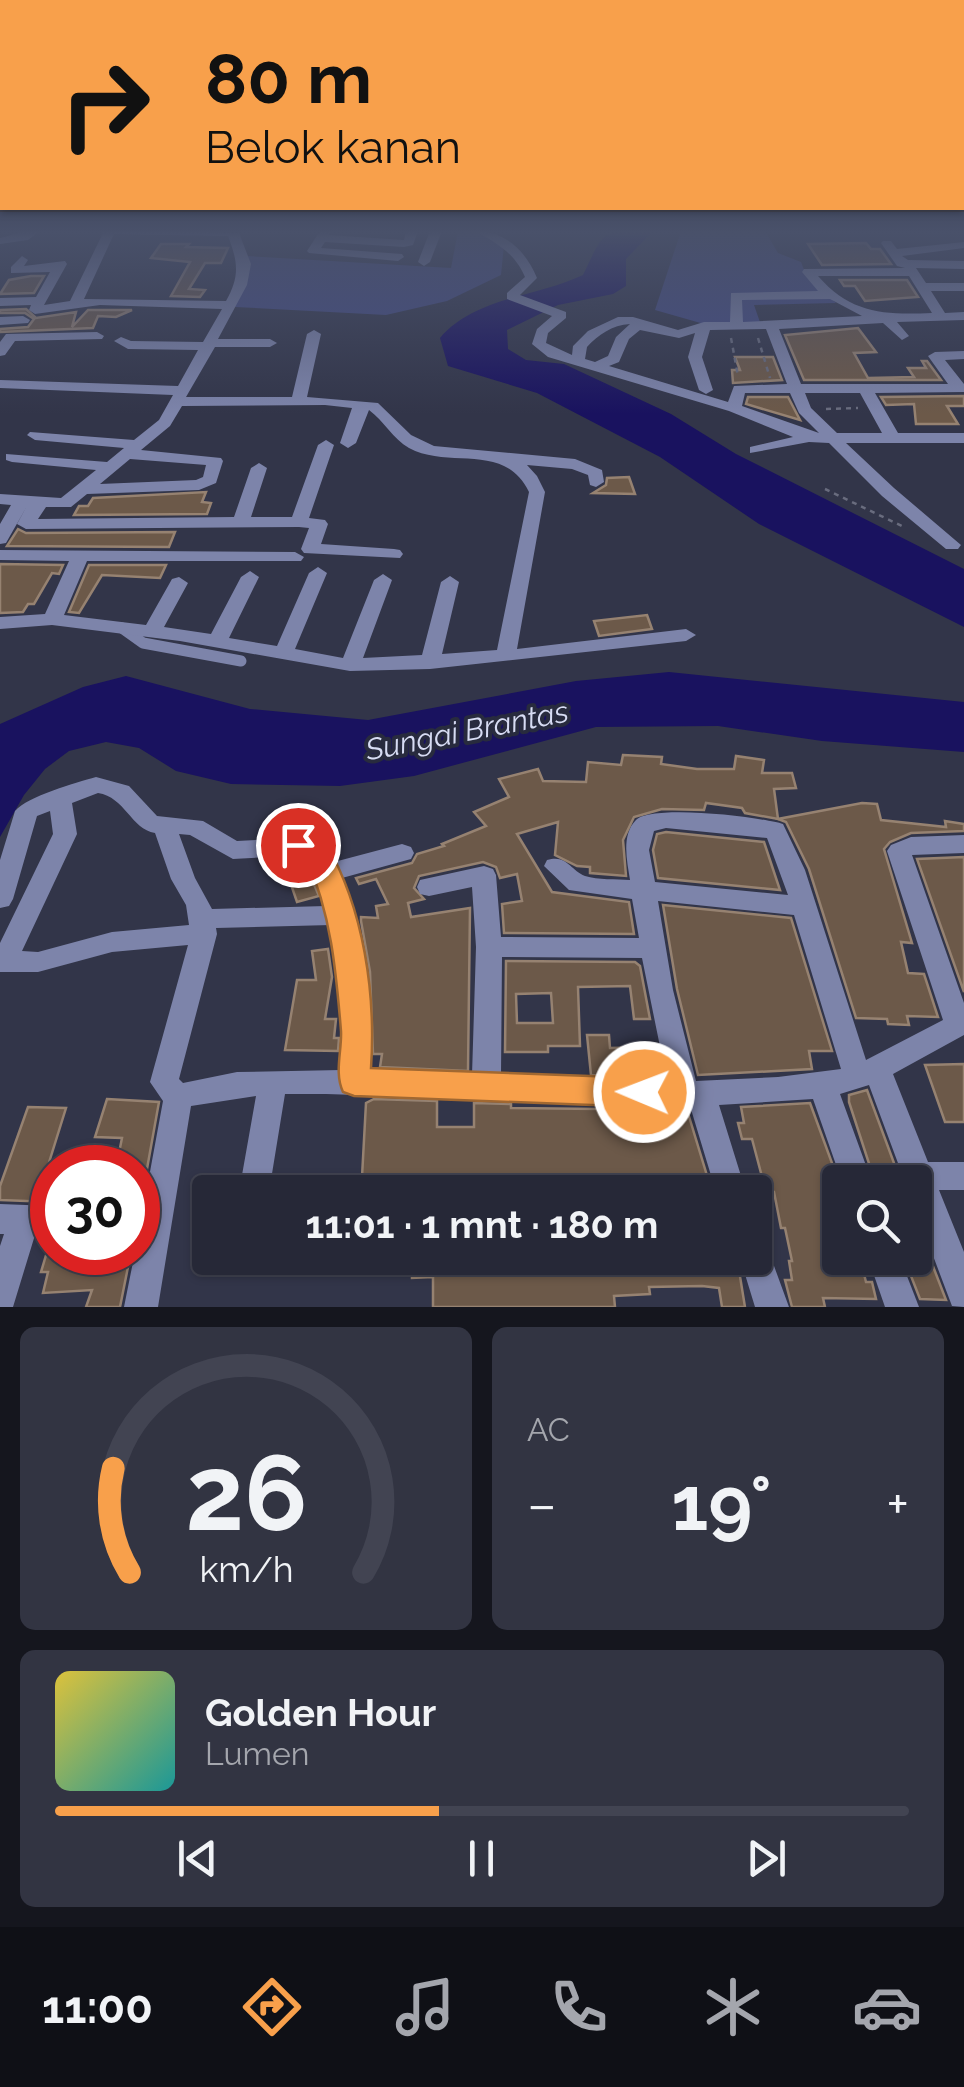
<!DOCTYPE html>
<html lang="id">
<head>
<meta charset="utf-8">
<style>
	:root { --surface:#262837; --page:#323442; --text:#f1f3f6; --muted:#a4a6ad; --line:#424452; --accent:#f8a04b }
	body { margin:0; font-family:Raleway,sans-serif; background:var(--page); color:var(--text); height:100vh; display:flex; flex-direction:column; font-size:38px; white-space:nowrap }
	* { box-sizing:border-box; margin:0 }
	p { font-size:32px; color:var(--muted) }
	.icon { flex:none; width:55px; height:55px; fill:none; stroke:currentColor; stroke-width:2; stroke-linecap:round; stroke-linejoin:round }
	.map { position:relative; height:1307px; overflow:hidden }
	.sheet { display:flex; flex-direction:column; gap:20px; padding:20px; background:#15161e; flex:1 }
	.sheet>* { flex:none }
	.hud { position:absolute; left:0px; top:0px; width:965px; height:210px; box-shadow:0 2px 8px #0004,0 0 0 2px var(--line); background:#f8a04b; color:#111; overflow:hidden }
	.tools { position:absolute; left:822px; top:1165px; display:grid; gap:20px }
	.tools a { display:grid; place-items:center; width:110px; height:110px; border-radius:10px; background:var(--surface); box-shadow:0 2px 8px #0004,0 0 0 2px var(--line); font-size:50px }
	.speed { position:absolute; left:30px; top:1145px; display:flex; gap:20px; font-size:50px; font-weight:700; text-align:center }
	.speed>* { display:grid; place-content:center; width:130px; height:130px; border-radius:50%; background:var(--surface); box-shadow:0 2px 8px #0004,0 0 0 2px var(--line); line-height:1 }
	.speed .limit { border:15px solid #d22; background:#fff; color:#111 }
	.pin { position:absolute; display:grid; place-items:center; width:85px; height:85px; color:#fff; margin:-42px; border:5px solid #fff; border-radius:50%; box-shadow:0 2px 10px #0007 }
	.me { position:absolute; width:110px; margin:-55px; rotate:271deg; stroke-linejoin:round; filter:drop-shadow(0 0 8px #0008) }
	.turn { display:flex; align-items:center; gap:35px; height:210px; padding:0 40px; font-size:45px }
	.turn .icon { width:130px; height:130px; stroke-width:2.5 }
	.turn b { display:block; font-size:70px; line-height:85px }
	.big { font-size:75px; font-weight:700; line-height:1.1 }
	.sheet .widget { flex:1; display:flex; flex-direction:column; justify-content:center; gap:15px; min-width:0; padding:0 35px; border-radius:15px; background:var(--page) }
	.sheet .dial { align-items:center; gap:0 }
	.dial svg { height:260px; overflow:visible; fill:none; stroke:var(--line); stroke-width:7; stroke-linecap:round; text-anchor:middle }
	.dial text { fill:var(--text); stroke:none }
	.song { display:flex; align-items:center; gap:30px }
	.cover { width:120px; height:120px; border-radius:15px; background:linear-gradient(135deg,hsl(50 70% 55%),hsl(180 70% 35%)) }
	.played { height:10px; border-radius:5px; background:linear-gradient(90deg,var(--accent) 45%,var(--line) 45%) }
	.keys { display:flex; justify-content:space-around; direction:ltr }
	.heat { display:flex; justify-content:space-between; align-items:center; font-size:55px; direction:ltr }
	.sheet .tiles { flex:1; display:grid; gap:20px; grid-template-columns:1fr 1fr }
	.widget:last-child { grid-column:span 2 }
	.trip { position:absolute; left:192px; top:1175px; width:580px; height:100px; border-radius:10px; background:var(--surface); box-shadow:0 2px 8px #0004,0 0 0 2px var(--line); font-weight:700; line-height:100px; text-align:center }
	.tabs { display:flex; height:160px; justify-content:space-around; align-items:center; background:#0f1016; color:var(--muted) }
	.tabs .icon { width:70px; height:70px }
	.tabs .active { color:var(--accent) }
	.tabs b { font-size:45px; color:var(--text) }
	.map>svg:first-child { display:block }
	.green { fill:#444b85 }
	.water { fill:#19125f }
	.building { fill:#6c5949; stroke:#968271; stroke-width:2.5; fill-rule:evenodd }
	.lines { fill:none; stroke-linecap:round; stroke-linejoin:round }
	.path { stroke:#696c7e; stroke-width:2.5; stroke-dasharray:5 5; stroke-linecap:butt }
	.service { stroke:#7d84aa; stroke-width:11 }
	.minor { fill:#7d84aa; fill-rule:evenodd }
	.route { fill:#f8a04b; stroke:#a16831; stroke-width:2.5 }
	.labels { text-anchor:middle; stroke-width:8; stroke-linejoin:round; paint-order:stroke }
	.water-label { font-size:30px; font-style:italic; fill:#d7dcf3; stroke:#282b3e }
</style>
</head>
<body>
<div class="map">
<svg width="964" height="1307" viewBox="0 0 964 1307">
	<rect width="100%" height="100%" fill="#323549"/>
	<g class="green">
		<polygon points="458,231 484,233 504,245 501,275 447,301 386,315 235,307 247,256 451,268"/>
		<polygon points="681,231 765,231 778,253 801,262 805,272 836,303 754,305 761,325 704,324 655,310"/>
	</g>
	<g class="water">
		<path d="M 653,231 L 626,259 L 626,286 L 613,294 L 558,305 L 507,330 L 508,349 L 526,360 L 564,364 L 671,414 L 736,454 L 964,569 L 964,627 L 759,524 L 660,457 L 537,393 L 448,366 L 440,338 C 475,297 537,297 583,275 C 605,230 599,231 653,231 Z"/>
		<polygon points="669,672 964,702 964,752 822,741 718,726 596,727 414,776 340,786 231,784 176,771 139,748 106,742 69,751 45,769 24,795 0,837 0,724 83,687 126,676 250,709 368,720 576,681"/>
	</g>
	<g class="building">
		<polygon points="866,243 871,249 880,249 891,264 822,265 808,244"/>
		<polygon points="161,244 189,244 186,247 228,248 221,263 205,263 189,289 205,290 200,297 171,296 190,262 151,258"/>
		<polygon points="31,276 44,276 34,293 0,294 9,280"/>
		<polygon points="840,280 907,280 918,297 865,301 855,286 844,286"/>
		<polygon points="26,309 36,318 76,312 72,327 88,310 132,310 116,317 98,316 93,328 0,332 0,329 28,327 34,319 25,313 0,313 0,310"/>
		<polygon points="858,328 876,352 854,353 868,378 914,377 908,368 926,368 922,361 927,361 941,380 804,380 785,335"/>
		<polygon points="735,357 773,357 782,380 733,383 732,370 740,370"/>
		<polygon points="964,396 964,406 947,406 958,424 916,424 914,404 886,405 881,397"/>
		<polygon points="748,397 788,397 800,420 746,404"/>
		<polygon points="629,477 635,494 593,493 606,485 607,478"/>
		<polygon points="206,492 202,502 211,503 207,514 74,515 79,506 88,506 93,498"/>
		<polygon points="18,529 26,533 175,532 169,547 7,546"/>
		<polygon points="0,564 63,565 59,574 52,573 34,604 28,604 23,612 0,613"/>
		<polygon points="89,565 166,565 160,578 102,575 79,613 69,612"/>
		<polygon points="647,615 652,629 599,636 594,621"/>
		<polygon points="623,755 662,757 661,764 697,769 734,769 736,756 764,760 762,773 792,773 796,788 774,789 778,819 745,813 742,808 706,803 704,810 662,809 634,817 623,840 626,876 590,873 590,867 577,866 555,855 558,822 517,834 552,892 629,902 634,934 504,933 502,904 522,901 517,874 500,878 496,867 483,862 419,876 414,888 424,899 408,903 411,917 470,908 468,1071 380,1067 382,1054 373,1054 370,972 361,921 361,917 378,918 376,906 388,904 376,879 359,884 356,878 412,863 417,854 444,846 442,844 486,826 474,812 509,797 499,779 538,769 543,781 586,782 588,762 621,765"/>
		<polygon points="862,803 877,804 881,820 946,827 945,821 964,824 964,831 911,833 890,842 884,849 912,943 901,942 908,973 924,974 938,1017 907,1016 909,1025 888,1024 887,1019 856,1018 809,869 786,822 778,819"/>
		<polygon points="666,832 764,842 780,890 658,878 653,850 657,834"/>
		<polygon points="964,857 964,992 917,859"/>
		<polygon points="303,859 319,896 297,902 283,861"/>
		<polygon points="663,905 791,918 832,1051 809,1051 812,1069 698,1075 677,989"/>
		<polygon points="328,949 332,977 325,1019 336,1019 334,1038 339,1038 338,1051 285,1050 297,980 316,980 312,951"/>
		<path d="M 506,961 L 635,962 L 640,966 L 650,1019 L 634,1019 L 630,986 L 578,987 L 580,1046 L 548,1046 L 548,1052 L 505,1052 ZM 551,993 L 553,1023 L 517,1023 L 516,994 Z"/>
		<polygon points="587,1035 609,1035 610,1048 645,1047 649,1077 591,1075"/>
		<polygon points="964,1064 964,1122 945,1122 925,1065"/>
		<polygon points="867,1090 901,1182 875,1182 849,1102 849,1095"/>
		<polygon points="107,1099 159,1102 138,1219 138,1168 116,1168 122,1138 95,1137"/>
		<polygon points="374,1099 437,1101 437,1127 474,1127 474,1103 511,1104 511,1108 687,1110 712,1192 673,1192 670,1186 631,1187 631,1192 386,1192 386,1176 362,1177 366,1103"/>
		<polygon points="810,1103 840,1185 840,1213 823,1215 824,1227 840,1228 840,1258 860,1258 866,1282 872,1282 876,1299 823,1298 825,1307 792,1307 785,1280 792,1280 789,1261 792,1261 785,1228 781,1228 774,1192 766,1192 752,1139 742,1139 738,1123 744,1123 741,1107"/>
		<polygon points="28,1107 66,1108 47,1169 52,1169 52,1202 0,1200 0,1186"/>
		<polygon points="915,1230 919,1230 946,1300 920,1299 904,1258 915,1258"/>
		<polygon points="47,1252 131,1252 120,1307 86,1307 92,1290 43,1293 48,1272 41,1272"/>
		<polygon points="412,1258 512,1258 512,1261 584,1259 584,1262 610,1261 610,1266 657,1265 656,1258 737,1258 745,1307 722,1307 719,1288 702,1286 649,1287 650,1294 614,1296 615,1307 433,1307 433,1277 412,1278"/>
	</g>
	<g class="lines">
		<g class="path">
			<polyline points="731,338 738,376"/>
			<polyline points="758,338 770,378"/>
			<polyline points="826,409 858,408"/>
			<polyline points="825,489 904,527"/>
		</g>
		<polyline class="service" points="122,628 143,643 241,661"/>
		<g class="minor">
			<polygon points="27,231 40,231 28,240 0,244 0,238"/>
			<path d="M 104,231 L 239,233 L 251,264 L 247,285 L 218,339 L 270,339 L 277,343 L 270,347 L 215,347 L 186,397 L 292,397 L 307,334 L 314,330 L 321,334 L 307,397 L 378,403 L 411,435 L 434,446 L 575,459 L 602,470 L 604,482 L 596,487 L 590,485 L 588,475 L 572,469 L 527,465 L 537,476 L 545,492 L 517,649 L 686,629 L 696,635 L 686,641 L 430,669 L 350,671 L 180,641 L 52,625 L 0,629 L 0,617 L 45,614 L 69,561 L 0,560 L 0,550 L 295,552 L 304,557 L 301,561 L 87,561 L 64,615 L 146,625 L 172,579 L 179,577 L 188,583 L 164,627 L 211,634 L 241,577 L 250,571 L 259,577 L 229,638 L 277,646 L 309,573 L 318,567 L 327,573 L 295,649 L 343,658 L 374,580 L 383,574 L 392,580 L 363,658 L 422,655 L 441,582 L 450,576 L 459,582 L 442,654 L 497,650 L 529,492 C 504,441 450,470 409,448 C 393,439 384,421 369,410 L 356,443 L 348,448 L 340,443 L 352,408 L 325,405 L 182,406 L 170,426 L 141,450 L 221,458 L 223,461 L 216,483 L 199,490 L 87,494 L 71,507 L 46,507 L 38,519 L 234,517 L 251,468 L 259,463 L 267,468 L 251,517 L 292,517 L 318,445 L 326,440 L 334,445 L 309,518 L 325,520 L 328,524 L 321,544 L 394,549 L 400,550 L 403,554 L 400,558 L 304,553 L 301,549 L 309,528 L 299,527 L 26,529 L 17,524 L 27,506 L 6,543 L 0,544 L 0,524 L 11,505 L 0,504 L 0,494 L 61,498 L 96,470 L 12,462 L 6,460 L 6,454 L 107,462 L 124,448 L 35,440 L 27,435 L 30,432 L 134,440 L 159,420 L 173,395 L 0,388 L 0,380 L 178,386 L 198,350 L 128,349 L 114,341 L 121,337 L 131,341 L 203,342 L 222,309 L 100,305 L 35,314 L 29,310 L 31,305 L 0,306 L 0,298 L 36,297 L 50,272 L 11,273 L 11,267 L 22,256 L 28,260 L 24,266 L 65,261 L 67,264 L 44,305 L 70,301 ZM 114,234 L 228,236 C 238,262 240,276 226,301 L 84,299 ZM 130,459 L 206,465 L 203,477 L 196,480 L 100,484 Z"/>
			<polygon points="320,231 331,231 329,235 404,240 406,231 418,231 413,245 404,247 325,242 321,248 402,254 404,257 398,261 309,253 307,251"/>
			<polygon points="430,231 442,231 430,262 424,266 418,262"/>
			<path d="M 476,231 C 505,231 526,251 537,278 L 520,295 L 566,312 L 566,318 L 548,333 L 546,343 L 572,355 L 573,346 L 588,331 L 618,317 L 633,317 L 678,330 L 704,322 L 730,322 L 731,293 L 818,291 L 802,272 L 804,269 L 905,268 L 897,266 L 881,243 L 883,241 L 891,241 L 897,249 L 964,242 L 964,248 L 902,256 L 908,260 L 964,261 L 964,269 L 916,268 L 926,283 L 964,283 L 964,291 L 931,291 L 945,313 L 964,312 L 964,320 L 897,322 L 909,336 L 902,340 L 883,323 L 779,329 L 801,384 L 948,384 L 928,356 L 935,352 L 964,351 L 964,359 L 945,360 L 964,384 L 964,392 L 875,393 L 898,433 L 964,433 L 964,443 L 846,443 L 894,488 L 961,545 L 958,549 L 946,549 L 882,496 L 829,443 L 809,442 L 750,453 L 750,447 L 793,437 L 729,411 L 548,357 L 532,344 L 537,329 L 552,316 L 507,299 L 507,293 L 525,277 C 515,253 497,244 476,231 ZM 818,276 L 909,276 L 932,313 C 885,315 851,314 818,276 ZM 830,299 L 862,316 L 743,322 L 742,300 ZM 630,324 L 616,337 L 608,356 L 595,362 L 585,359 L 587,347 C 598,335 612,325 630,324 ZM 766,329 L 787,384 L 734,386 L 728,402 L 609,366 L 619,362 L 629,339 L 640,330 L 679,338 L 695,333 L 688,357 L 699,390 L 706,394 L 713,390 L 702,357 L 710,330 ZM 745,393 L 790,393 L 799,413 L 819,433 L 742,406 ZM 805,393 L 860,393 L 882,433 L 837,433 L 811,408 Z"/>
			<polygon points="23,316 30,320 28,323 0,325 0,317"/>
			<polygon points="97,332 104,336 102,339 15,341 5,355 0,356 0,342 6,334"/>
			<path d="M 96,777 L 129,786 L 157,816 L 203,821 L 237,841 L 308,837 L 324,844 L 334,862 L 402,844 L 411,847 L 414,853 L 411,859 L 342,878 C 368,938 373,1006 369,1070 L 472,1075 L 476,947 L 472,887 L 429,896 L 420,894 L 417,887 L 420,880 L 484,866 L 493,869 L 496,875 L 501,937 L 639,938 L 632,899 L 569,890 L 544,866 L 547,860 C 567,854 570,870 585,876 C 598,880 616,879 630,880 C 627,861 621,835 636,820 C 653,804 760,817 783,824 L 805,870 L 866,1060 L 943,1020 L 887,851 L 891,845 L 911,837 L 964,835 L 964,853 L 912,855 L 964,1003 L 964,1035 L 893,1074 L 928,1162 L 964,1162 L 964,1190 L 939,1190 L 964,1252 L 964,1307 L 952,1306 L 915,1208 L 915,1182 L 905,1182 L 869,1085 L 840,1094 L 872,1182 L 842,1182 L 813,1099 L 719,1105 L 746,1192 L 716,1192 L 690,1106 L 326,1094 L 285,1094 L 269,1192 L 239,1192 L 256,1096 L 191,1106 L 158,1307 L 124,1307 L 135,1252 L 138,1252 L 138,1237 L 163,1101 L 150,1082 L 188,945 L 112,952 L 38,972 L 0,972 L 0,943 L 53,834 L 50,811 L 37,816 L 13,899 L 9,906 L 0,908 L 0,860 L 15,811 C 28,796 75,783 96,777 ZM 98,793 C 125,797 131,829 155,833 L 171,879 L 186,905 L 189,925 L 112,932 L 38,952 L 22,951 L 77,834 L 72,803 ZM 666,828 L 767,838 L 788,895 L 655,882 L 649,850 L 654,831 ZM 179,834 L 190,835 L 233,859 L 305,855 L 320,884 L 326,906 L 212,909 L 195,878 ZM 658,901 L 794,915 L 841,1069 L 778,1077 L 696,1081 L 673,990 ZM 331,925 C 344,972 344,1021 341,1070 L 237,1072 L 183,1083 L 179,1079 L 217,934 L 216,928 ZM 502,957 L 642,958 L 667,1081 L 501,1076 Z"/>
			<polygon points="0,1204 52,1206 52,1236 35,1235 13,1307 0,1307 0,1246 4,1234 0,1234"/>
			<polygon points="755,1239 766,1244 789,1307 755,1307 740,1258 755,1258"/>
			<polygon points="868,1258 900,1258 919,1307 885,1307"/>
		</g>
	</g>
	<linearGradient id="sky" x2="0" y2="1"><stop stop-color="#1c1d28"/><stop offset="0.56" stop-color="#49516a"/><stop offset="1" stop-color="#49516a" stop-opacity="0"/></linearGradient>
	<rect width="964" height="414" fill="url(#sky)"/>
	<path class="route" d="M 298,835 L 326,843 C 364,910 376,993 371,1068 L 644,1078 L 656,1082 L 661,1092 L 656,1102 L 644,1107 L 354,1096 L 343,1092 C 334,1073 342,1051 341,1031 C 336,970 331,914 306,857 L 289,852 L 285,845 L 289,838 Z"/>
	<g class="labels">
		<g class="water-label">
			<text transform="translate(467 731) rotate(-11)" y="10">Sungai Brantas</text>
		</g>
	</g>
</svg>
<div class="tools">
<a><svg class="icon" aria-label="search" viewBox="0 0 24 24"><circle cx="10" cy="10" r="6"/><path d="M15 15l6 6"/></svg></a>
</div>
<div class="speed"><div class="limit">30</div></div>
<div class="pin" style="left:298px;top:845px;background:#d93025"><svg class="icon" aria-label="arrive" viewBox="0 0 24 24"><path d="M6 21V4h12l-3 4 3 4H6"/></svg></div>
<svg class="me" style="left:644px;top:1092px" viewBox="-20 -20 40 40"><circle r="17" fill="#f8a04b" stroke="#fff" stroke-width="3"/><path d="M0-11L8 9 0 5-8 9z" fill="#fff"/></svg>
<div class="trip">11:01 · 1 mnt · 180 m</div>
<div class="hud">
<div class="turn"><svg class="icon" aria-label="right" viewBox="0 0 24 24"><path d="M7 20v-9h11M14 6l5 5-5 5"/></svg><div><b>80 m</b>Belok kanan</div></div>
</div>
</div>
<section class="sheet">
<div class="tiles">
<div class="widget dial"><svg viewBox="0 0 100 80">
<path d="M14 69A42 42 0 1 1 86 69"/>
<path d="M14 69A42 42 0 0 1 9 37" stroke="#f8a04b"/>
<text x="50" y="56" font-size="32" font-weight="700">26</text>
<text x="50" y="72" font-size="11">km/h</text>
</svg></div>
<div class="widget"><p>AC</p>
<div class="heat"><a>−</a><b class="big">19°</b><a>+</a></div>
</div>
<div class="widget">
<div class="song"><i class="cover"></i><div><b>Golden Hour</b><p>Lumen</p></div></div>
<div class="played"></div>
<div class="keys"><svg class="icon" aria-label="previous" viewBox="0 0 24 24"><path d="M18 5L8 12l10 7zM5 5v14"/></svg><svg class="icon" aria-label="pause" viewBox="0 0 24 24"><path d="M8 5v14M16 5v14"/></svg><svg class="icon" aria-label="next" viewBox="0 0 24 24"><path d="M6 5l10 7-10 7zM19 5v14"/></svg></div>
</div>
</div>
</section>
<nav class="tabs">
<b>11:00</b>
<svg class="icon active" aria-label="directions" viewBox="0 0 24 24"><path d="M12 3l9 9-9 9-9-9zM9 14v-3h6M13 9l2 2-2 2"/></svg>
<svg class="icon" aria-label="music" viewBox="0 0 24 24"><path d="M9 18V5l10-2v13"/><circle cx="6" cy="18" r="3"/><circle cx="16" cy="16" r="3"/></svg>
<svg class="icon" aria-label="phone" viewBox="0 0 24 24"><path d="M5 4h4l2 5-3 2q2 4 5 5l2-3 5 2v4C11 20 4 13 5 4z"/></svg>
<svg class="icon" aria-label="climate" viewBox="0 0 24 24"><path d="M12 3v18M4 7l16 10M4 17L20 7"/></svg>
<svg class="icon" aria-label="car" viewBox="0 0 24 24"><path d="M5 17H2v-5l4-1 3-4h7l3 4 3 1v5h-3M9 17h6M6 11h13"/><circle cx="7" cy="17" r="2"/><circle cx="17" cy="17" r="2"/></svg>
</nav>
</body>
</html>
